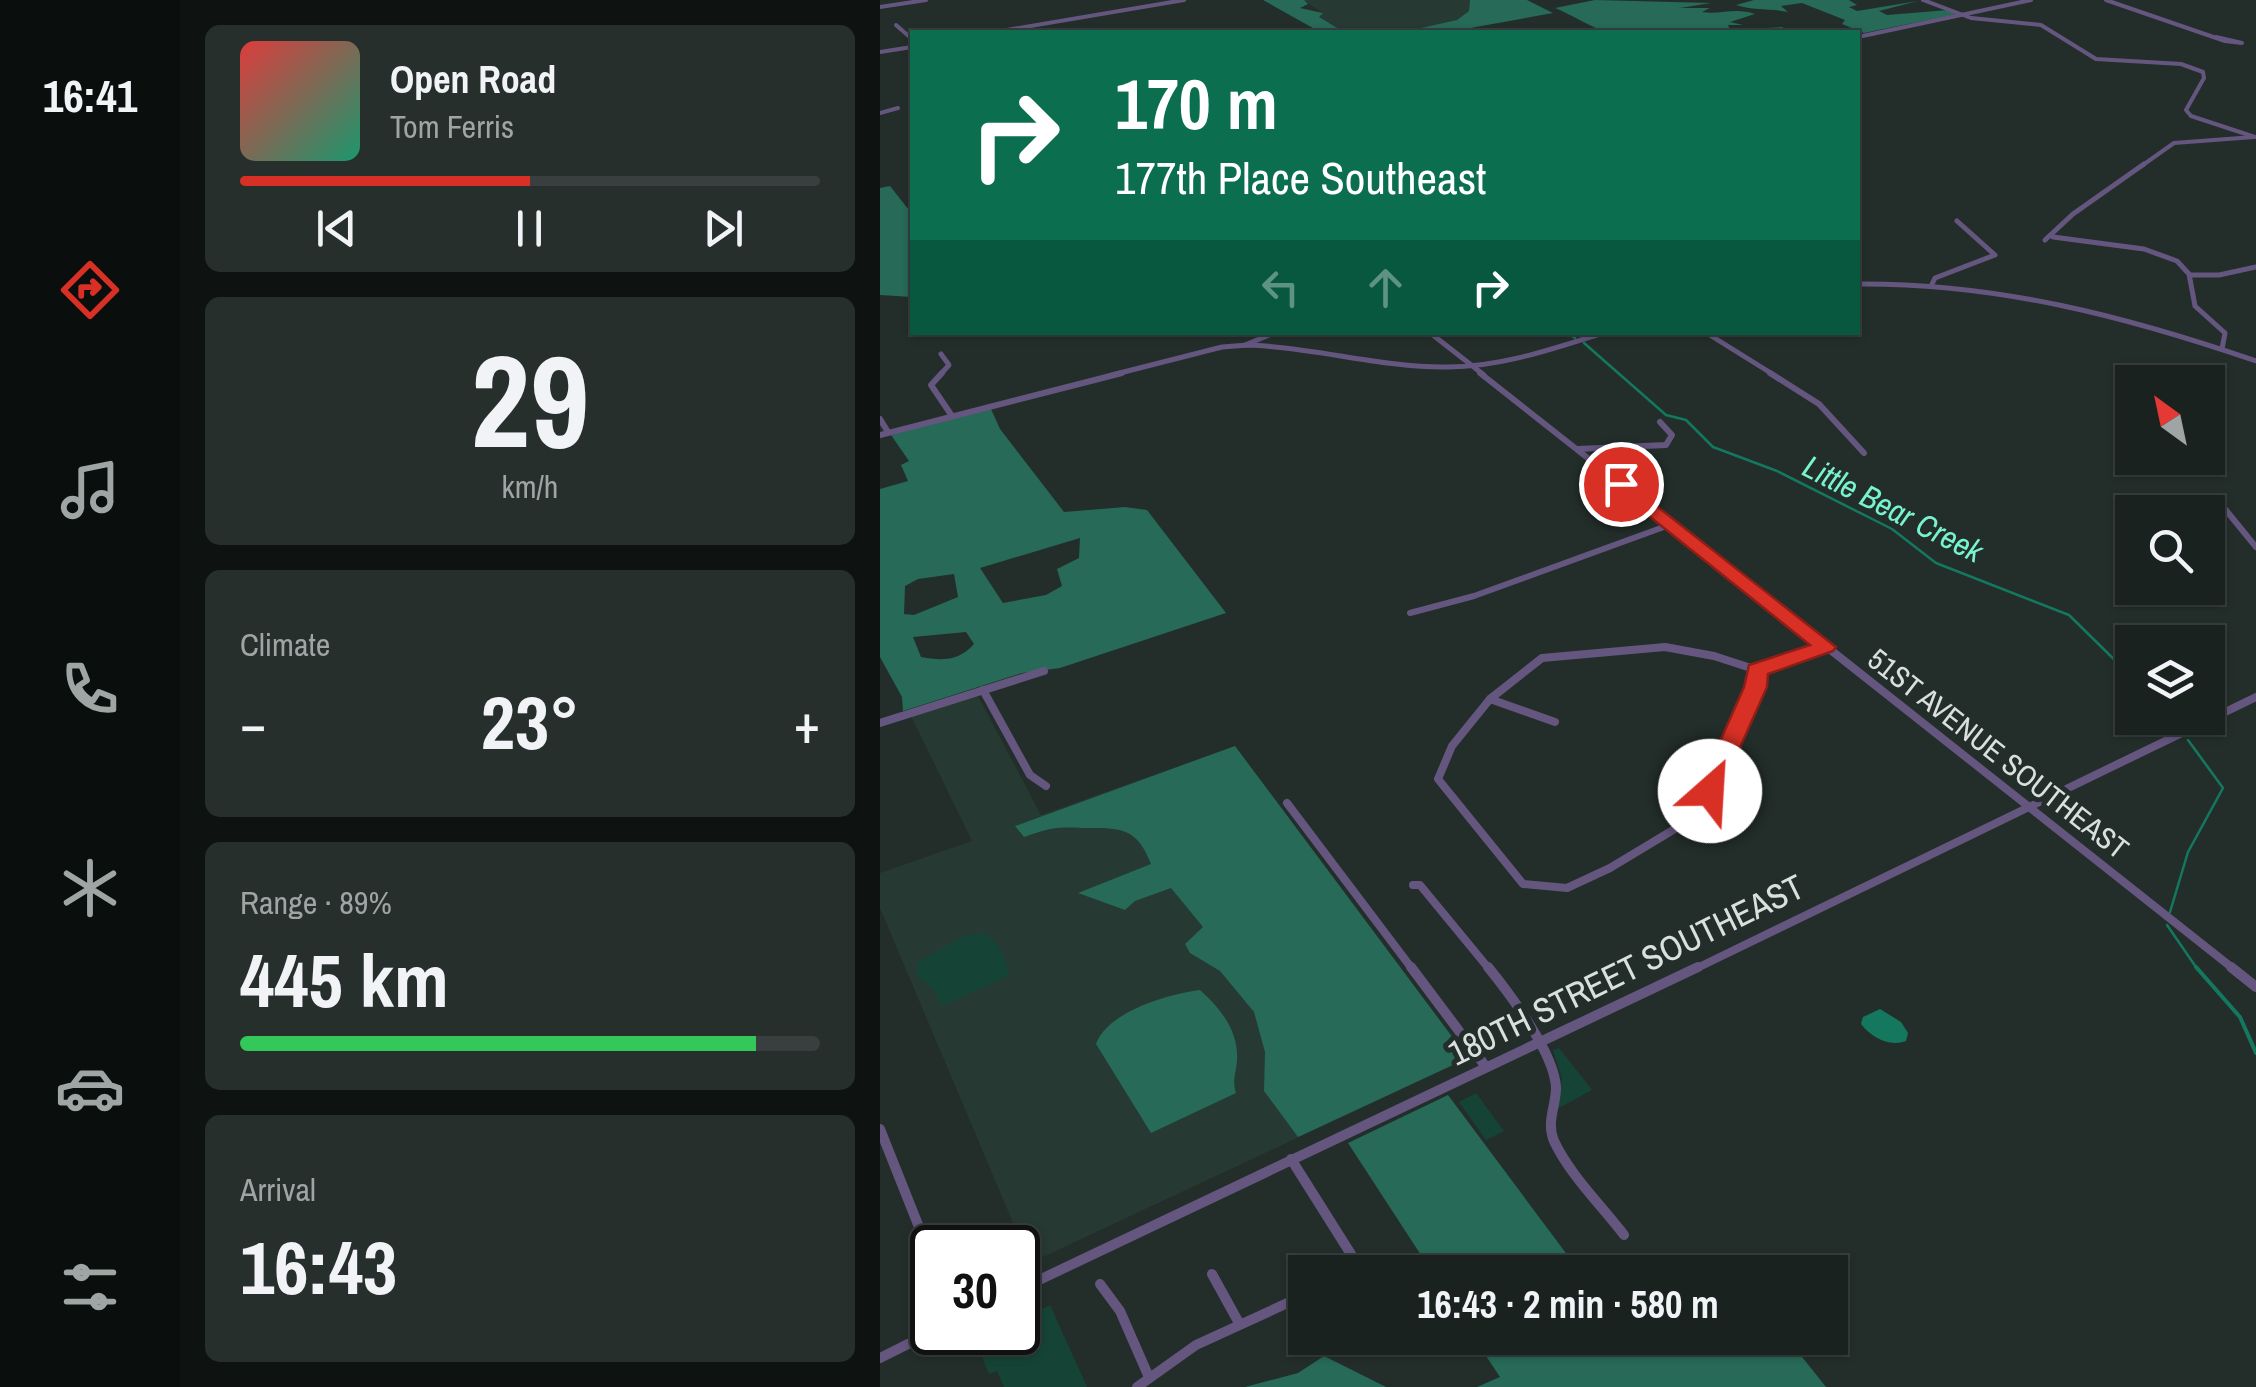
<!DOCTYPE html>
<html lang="en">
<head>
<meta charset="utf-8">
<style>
	:root { --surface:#1a2220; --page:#272f2d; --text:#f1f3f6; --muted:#9fa4a5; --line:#383f3e; --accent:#d93025 }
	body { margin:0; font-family:"Archivo Narrow",sans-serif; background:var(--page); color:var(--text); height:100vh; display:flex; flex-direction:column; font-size:38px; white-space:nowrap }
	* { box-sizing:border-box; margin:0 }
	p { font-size:32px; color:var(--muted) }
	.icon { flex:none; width:55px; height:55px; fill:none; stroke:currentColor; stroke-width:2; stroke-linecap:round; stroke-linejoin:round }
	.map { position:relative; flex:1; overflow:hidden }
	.sheet { display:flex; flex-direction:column; gap:25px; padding:25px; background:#0e1312; width:700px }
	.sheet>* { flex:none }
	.top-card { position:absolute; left:30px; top:30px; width:950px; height:305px; border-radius:0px; box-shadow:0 2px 8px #0004,0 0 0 2px var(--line); background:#0b6e4f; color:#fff; overflow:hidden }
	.needle { width:65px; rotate:327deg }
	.tools { position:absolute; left:1235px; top:365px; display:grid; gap:20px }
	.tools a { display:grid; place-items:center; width:110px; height:110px; border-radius:0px; background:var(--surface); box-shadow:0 2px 8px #0004,0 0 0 2px var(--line); font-size:50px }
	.speed { position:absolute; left:30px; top:1225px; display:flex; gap:20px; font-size:50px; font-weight:700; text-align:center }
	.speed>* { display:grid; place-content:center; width:130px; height:130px; border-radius:50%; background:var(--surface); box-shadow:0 2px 8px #0004,0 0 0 2px var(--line); line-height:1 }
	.speed .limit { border:5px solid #111; border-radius:15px; background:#fff; color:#111 }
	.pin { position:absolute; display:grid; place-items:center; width:85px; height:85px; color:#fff; margin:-42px; border:5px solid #fff; border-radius:50%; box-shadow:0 2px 10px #0007 }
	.me { position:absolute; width:110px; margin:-55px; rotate:26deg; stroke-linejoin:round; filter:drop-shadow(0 0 8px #0008) }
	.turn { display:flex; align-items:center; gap:35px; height:210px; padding:0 40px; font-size:45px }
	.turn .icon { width:130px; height:130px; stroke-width:2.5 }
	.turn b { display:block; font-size:70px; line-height:85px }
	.lanes { display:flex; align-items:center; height:95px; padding:0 40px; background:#0003; justify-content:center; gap:50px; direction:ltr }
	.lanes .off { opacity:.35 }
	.big { font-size:75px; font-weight:700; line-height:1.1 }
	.sheet .card { flex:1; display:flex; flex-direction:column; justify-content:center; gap:15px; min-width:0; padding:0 35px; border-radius:15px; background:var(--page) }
	.sheet .dial { align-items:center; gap:0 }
	.dial b { font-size:130px; line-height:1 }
	.song { display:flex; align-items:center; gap:30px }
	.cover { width:120px; height:120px; border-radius:15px; background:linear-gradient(135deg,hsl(0 70% 55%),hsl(160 70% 35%)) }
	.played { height:10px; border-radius:5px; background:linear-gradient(90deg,var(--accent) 50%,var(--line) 50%) }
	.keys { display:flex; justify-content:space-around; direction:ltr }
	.heat { display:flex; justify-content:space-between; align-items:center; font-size:55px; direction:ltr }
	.charge { height:15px; border-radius:8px; background:linear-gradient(90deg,#34c759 89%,var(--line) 0) }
	.trip { position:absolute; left:408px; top:1255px; width:560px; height:100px; border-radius:0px; background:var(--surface); box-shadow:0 2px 8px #0004,0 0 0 2px var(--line); font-weight:700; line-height:100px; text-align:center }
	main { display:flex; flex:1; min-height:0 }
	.tab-bar { display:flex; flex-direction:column; width:180px; justify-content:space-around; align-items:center; background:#0a0e0d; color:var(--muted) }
	.tab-bar .icon { width:70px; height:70px }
	.tab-bar .current { color:var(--accent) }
	.tab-bar b { font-size:45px; color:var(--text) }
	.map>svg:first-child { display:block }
	.built { fill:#263932 }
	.green { fill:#154437 }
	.forest { fill:#266a57; fill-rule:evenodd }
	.water { fill:#14785f }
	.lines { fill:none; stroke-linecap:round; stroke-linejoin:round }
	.stream-far1 { stroke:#14785f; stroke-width:2.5 }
	.stream { stroke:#14785f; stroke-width:4 }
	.minor-far4 { stroke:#655680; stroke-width:4 }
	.minor-far3 { stroke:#655680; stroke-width:5 }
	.minor-far2 { stroke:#655680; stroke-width:6 }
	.minor-far1 { stroke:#655680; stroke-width:8 }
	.minor { stroke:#655680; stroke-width:10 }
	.route { fill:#d93025; stroke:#8d1f18; stroke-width:2.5 }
	.labels { text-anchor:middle; stroke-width:10; stroke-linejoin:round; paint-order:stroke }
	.street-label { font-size:30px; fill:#d9e0dd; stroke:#232e2a }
	.water-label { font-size:32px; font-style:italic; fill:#77f3cd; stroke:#232e2a }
	.near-street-label { font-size:35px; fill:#d9e0dd; stroke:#232e2a }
</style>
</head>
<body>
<main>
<nav class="tab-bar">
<b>16:41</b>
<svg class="icon current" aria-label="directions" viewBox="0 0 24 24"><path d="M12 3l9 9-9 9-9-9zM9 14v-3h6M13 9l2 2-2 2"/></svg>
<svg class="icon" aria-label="music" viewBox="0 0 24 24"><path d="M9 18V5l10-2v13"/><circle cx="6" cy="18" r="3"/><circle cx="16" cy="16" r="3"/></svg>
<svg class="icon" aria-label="phone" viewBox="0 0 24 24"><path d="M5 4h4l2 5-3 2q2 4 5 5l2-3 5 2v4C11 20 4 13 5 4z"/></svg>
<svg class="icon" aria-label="climate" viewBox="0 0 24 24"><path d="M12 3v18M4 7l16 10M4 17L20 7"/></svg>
<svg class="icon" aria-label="car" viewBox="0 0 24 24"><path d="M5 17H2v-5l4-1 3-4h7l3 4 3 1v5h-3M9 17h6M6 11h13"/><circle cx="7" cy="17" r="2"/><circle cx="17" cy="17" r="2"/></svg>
<svg class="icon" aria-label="filters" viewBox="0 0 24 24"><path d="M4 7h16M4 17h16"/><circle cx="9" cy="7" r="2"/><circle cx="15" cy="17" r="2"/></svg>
</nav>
<section class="sheet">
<div class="card">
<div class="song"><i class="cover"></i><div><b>Open Road</b><p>Tom Ferris</p></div></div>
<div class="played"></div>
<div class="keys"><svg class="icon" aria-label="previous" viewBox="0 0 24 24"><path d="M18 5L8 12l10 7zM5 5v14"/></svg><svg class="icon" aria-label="pause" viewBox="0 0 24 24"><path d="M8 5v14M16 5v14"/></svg><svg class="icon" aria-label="next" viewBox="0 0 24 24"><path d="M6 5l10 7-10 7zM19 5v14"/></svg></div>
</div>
<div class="card dial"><b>29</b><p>km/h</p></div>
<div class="card"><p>Climate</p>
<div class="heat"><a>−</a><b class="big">23°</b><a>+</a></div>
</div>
<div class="card"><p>Range · 89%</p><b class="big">445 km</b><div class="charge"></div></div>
<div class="card"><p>Arrival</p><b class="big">16:43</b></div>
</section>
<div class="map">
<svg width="1376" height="1387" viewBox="0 0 1376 1387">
	<rect width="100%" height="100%" fill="#232e2a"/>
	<g class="built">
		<polygon points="422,0 590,0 592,1 589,11 577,20 552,27 523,32 464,32 438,17 442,12"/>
		<polygon points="98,696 161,815 355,746 588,1058 150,1263 0,908 0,873 92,841 31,716"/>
	</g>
	<g class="green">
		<path d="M 103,933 C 116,937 129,962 129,976 L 61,1006 L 54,990 L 36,975 L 38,962 L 83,936 Z"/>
		<polygon points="679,1048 712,1090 677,1109 682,1078 673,1050"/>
		<polygon points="596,1093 624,1131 606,1140 579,1102"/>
		<polygon points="170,1305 207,1387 124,1387 117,1371 109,1374 92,1333 138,1332 138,1321"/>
	</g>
	<g class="forest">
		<polygon points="383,0 424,0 428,4 420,8 443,13 439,17 464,32 440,32"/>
		<polygon points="590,0 647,0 673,13 568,32 523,32 577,20 589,11"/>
		<path d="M 715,0 L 831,3 L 800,8 L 830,8 L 822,12 C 841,15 855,7 875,14 L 850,22 L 863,25 L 848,25 L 850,30 L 904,27 L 893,32 L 831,32 L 841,29 C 806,28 763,41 727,32 C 710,27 692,15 675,8 Z"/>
		<path d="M 874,0 L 969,0 L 977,5 L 969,7 L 977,11 L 1038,1 L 999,11 L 1007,15 L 1068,10 L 1078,14 L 984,33 L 962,24 L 965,20 L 922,3 L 901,6 L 908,12 C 890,8 874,11 856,5 Z"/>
		<polygon points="10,186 32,214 32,297 0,295 0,188"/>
		<path d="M 111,409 L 120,429 L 184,512 L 245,507 L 267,510 L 346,613 L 180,668 L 142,673 L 23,711 L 22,697 L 0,657 L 0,489 L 28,481 L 21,465 L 29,461 L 11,435 ZM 200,538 L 199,558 L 177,569 L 182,586 L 166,595 L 123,603 L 100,568 ZM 74,574 L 78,597 L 34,615 L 24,614 L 25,586 L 38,579 ZM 86,632 L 94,644 C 79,661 62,661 41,657 L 33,637 Z"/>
		<path d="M 355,746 L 588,1058 L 418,1137 L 384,1091 L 385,1052 L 374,1012 L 340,971 L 310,953 L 305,944 L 323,927 L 291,888 L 255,901 L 245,910 L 198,893 L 271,864 C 259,834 248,828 216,828 C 181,828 180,824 144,837 L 135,826 Z"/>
		<path d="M 320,990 C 341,1009 359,1031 357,1061 C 356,1074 352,1080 356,1093 L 271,1133 L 216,1044 C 228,1011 289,994 320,990 Z"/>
		<polygon points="568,1095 700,1272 552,1272 468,1143"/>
		<polygon points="594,1338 907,1338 946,1387 597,1387 620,1377"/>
		<polygon points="444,1356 506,1387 365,1387 418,1373"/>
	</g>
	<path class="water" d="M 1000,1009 L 1021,1022 L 1028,1033 L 1026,1041 C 1009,1047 992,1038 981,1024 L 983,1017 Z"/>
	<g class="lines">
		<g class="stream-far1">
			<polyline points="685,332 695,338"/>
			<polyline points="704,343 786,415 806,420 833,447 897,471 1012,529 1056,563 1189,615 1252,677"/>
			<polyline points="1291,718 1297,728"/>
			<polyline points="1290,912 1308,852 1343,788 1308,740"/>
			<polyline points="1287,925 1318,970"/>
		</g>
		<polyline class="stream" points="1316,967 1360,1017 1376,1053"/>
		<g class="minor-far4">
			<polyline points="1043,0 1091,18 1161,25 1216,59 1301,64 1323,72 1324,78 1306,110 1311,116 1375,137"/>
			<polyline points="1226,0 1345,41 1362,43 1336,37"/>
			<polyline points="0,7 46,0"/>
			<polyline points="16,25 32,39"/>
			<polyline points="115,32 304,0"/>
			<polyline points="978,37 1151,0"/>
			<polyline points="0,52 32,47"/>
			<polyline points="0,113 18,108"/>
			<polyline points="1260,167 1294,143 1374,137"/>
		</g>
		<g class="minor-far3">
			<polyline points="1173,237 1264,249 1297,261 1309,274 1315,306 1345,333 1342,349"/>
			<polyline points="1165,240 1193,214 1264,164"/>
			<polyline points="1311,275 1339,275 1376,267"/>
			<path d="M 978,284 C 1117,283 1245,316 1376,361"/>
			<polyline points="1052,284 1055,278 1115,255 1077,221"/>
			<polyline points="549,332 604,375"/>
			<polyline points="825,332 894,375"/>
			<polyline points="365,345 396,332"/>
			<polyline points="60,375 69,365 61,354"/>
			<path d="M 232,375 L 342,347 L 368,345 C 435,347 501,368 568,367 C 622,367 675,348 726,332"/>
		</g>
		<g class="minor-far2">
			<polyline points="62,373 51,385 72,416"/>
			<polyline points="600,373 936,638"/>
			<polyline points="890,373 939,404 984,453"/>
			<polyline points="0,419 8,432"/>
			<polyline points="0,435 242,373"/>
			<polyline points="698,449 786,445 792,435 780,422"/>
			<polyline points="1345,509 1376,547"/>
			<polyline points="530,613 594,596 792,524"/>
		</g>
		<g class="minor-far1">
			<polyline points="933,636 1355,970"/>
			<polygon points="785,647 834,656 877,670 875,687 830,791 803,824 730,868 687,888 643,884 558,779 572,746 610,699 662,658"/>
			<polyline points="877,670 945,647"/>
			<polyline points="103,690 150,775 166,786"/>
			<polyline points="610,699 675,722"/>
			<polyline points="0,723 164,671"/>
			<polyline points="407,803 533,970"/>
			<polyline points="533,885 540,885 610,970"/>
			<polyline points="813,970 1376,697"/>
		</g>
		<g class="minor">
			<polyline points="531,967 606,1067"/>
			<path d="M 608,967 C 630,994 675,1054 676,1088 C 676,1106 666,1122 674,1141 C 690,1175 721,1205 744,1235"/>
			<polyline points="1351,967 1376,987"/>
			<polyline points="0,1129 39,1227 56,1234"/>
			<polyline points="411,1159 474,1259 475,1267 466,1272"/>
			<polyline points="332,1274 359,1323"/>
			<polyline points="220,1284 240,1311 268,1375"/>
			<polyline points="138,1290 818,967"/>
			<polyline points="0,1358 52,1332"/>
			<polyline points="257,1387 316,1345 425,1295"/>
		</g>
	</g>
	<polygon class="route" points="741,478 956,647 953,651 888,674 887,687 838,797 821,797 818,791 864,687 869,665 930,645 734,488 732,484"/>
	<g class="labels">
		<g class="street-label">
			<text transform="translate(1118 754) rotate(38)" y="10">51ST AVENUE SOUTHEAST</text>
		</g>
		<g class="water-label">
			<text transform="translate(1013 509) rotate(27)" y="11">Little Bear Creek</text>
		</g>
		<g class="near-street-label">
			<text transform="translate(746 970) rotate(-26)" y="12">180TH STREET SOUTHEAST</text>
		</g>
	</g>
</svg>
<div class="tools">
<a><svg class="needle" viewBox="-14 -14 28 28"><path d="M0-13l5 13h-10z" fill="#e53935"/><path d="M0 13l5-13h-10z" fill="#9fa4a5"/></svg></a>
<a><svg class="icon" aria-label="search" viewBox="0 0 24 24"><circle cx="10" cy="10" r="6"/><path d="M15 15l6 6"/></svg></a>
<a><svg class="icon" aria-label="layers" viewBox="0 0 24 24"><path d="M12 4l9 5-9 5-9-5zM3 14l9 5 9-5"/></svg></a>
</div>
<div class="speed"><div class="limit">30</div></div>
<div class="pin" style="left:741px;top:484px;background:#d93025"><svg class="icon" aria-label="arrive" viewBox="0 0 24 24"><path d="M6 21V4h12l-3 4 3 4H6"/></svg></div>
<svg class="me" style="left:830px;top:791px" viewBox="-20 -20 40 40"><circle r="19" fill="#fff"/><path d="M0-13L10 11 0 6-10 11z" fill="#d93025"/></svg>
<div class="trip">16:43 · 2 min · 580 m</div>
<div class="top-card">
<div class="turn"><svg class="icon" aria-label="right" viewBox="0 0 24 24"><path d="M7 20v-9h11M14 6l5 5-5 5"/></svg><div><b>170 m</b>177th Place Southeast</div></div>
<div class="lanes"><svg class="icon off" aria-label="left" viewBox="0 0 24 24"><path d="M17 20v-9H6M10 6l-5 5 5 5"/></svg><svg class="icon off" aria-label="ahead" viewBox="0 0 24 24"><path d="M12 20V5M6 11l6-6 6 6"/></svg><svg class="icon" aria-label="right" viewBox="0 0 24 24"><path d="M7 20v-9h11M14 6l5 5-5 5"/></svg></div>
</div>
</div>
</main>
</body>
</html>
